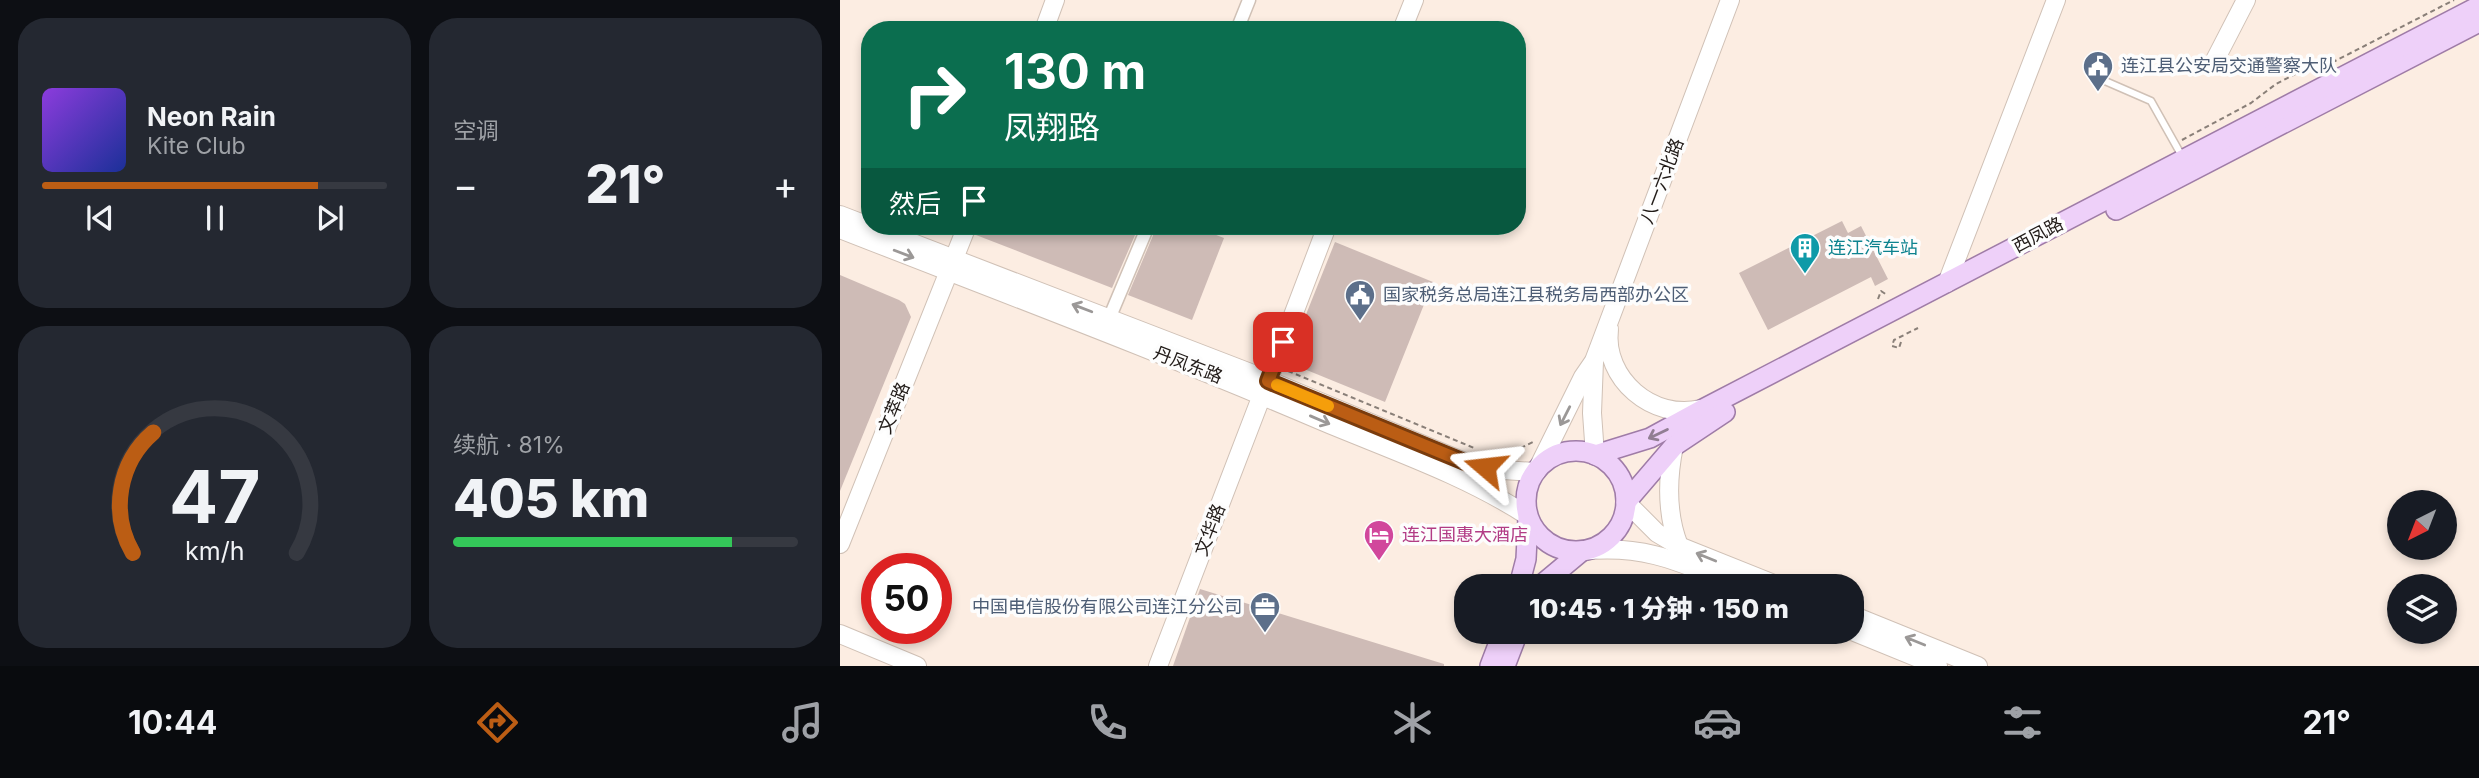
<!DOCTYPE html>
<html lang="zh">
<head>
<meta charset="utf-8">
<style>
	:root { --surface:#171b24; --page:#242831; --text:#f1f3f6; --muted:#9ea1a6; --line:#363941; --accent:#bb5d14 }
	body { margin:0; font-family:Inter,"Noto Sans SC",sans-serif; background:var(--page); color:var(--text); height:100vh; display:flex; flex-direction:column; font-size:26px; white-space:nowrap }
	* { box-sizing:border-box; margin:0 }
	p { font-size:23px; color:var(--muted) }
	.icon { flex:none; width:38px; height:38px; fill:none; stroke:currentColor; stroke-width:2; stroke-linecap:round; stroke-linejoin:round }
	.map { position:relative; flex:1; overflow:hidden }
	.panel { display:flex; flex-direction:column; gap:18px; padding:18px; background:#0d0f14; width:840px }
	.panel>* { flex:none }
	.banner { position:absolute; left:21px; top:21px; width:665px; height:214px; border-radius:28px; box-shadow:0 4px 10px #0003; background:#0b6e4f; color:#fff; overflow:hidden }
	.needle { width:46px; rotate:222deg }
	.fabs { position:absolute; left:1547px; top:490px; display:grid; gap:14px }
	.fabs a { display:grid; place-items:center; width:70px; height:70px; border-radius:50%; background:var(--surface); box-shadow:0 4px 10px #0003; font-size:35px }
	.speed { position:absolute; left:21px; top:553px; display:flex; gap:14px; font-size:35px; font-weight:700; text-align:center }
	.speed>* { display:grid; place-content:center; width:91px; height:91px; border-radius:50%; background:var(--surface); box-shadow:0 4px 10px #0003; line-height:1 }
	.speed .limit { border:10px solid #d22; background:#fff; color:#111 }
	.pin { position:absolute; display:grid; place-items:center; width:60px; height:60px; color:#fff; margin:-30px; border-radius:14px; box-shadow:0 4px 10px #0006 }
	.me { position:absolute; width:77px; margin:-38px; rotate:287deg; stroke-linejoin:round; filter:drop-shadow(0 0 5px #0008) }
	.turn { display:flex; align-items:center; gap:24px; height:147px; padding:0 28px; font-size:32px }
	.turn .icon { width:91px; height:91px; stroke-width:2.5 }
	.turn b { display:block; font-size:49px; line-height:60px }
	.then { display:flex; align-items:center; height:66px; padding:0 28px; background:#0003; gap:14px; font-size:26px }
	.big { font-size:52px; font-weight:800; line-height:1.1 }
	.panel .tile { flex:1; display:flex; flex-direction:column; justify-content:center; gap:10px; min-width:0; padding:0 24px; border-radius:28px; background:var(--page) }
	.panel .dial { align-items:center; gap:0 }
	.dial svg { height:182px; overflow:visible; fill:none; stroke:var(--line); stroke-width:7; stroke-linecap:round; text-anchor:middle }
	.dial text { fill:var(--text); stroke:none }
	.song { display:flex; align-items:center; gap:21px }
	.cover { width:84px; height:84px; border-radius:10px; background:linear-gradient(135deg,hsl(270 70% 55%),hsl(230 70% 35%)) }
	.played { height:7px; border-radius:4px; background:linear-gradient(90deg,var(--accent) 80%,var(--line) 80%) }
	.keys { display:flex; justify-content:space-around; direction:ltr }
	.heat { display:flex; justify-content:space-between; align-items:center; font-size:38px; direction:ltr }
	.charge { height:10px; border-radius:5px; background:linear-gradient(90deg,#34c759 81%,var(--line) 0) }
	.panel .tiles { flex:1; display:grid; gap:18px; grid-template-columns:repeat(2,1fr) }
	.trip { position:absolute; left:614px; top:574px; width:410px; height:70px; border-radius:28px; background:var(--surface); box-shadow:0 4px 10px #0003; font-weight:800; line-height:70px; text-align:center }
	.menu { display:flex; height:112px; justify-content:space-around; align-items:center; background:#090b0e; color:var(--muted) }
	.menu .icon { width:49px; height:49px }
	.menu .selected { color:var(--accent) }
	.menu b { font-size:32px; color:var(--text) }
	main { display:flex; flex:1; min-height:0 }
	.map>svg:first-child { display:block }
	.building { fill:#cebbb6 }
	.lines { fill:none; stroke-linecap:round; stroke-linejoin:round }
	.lane-casing { stroke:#d0c1b6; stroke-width:9 }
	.street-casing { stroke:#d0c1b6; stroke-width:15 }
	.secondary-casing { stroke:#d0c1b6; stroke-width:20 }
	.primary-casing { stroke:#9f7ca7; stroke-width:22 }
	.path { stroke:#897f78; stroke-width:2; stroke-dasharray:5 3.5; stroke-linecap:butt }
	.lane { stroke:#fff; stroke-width:6 }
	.street { stroke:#fff; stroke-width:12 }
	.secondary { stroke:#fff; stroke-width:18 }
	.primary { stroke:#eed0f9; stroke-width:19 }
	.oneway { stroke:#9b9897 }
	.oneway2 { stroke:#917e93 }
	.route-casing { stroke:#7a3c0d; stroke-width:18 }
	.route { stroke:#bb5d14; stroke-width:12 }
	.slow { stroke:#f59e0b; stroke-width:12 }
	.labels { text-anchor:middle; stroke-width:7; stroke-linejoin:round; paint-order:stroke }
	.service-label { font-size:18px; fill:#4e5e75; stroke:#fdfdfd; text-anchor:start }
	.street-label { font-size:18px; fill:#201a17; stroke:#fdfdfd }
	.culture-label { font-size:18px; fill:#0d838f; stroke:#fdfdfd; text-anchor:start }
	.hotel-label { font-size:18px; fill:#b23c85; stroke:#fdfdfd; text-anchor:start }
</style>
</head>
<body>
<main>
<section class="panel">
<div class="tiles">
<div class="tile">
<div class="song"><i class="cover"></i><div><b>Neon Rain</b><p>Kite Club</p></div></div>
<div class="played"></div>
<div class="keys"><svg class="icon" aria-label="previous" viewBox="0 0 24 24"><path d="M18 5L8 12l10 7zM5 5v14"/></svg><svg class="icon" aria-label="pause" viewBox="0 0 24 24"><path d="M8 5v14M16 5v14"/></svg><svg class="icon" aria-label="next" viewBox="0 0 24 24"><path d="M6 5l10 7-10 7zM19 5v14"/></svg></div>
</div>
<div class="tile"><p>空调</p>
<div class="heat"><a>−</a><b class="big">21°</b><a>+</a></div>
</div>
<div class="tile dial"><svg viewBox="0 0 100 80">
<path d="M14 69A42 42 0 1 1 86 69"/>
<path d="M14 69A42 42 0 0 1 23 16" stroke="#bb5d14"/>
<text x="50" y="56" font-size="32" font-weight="700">47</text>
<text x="50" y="72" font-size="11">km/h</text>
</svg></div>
<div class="tile"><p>续航 · 81%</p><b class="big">405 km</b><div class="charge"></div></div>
</div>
</section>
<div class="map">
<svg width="1639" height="666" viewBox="0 0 1639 666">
	<rect width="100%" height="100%" fill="#fcede2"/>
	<g class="building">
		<polygon points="1002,221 1008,233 1021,226 1048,279 1035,286 1031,277 928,330 899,273"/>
		<polygon points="138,226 299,226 272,288 136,235"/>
		<polygon points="317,226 353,226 384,238 352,320 288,295"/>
		<polygon points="495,242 593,282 545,402 447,362"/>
		<polygon points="0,275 59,300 65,304 71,317 0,491"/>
		<polygon points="360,589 604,664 604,666 333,666"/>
	</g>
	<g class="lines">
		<g class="lane-casing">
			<polyline id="lane" points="1265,81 1311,101 1343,158"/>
		</g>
		<g class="street-casing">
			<g id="street">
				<polyline points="397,30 409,0"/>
				<polyline points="266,326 308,226"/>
			</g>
		</g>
		<g class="secondary-casing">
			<g id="secondary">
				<polyline points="204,30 215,0"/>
				<polyline points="562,30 574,0"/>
				<polyline points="1374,62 1406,0"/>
				<polyline points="0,215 413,374 627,463 663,470 696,472 743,377 754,361 890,0"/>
				<path d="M 0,229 C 161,292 323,353 482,421 C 551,450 625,475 688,516"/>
				<polyline points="1107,283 1216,0"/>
				<path d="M 769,329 C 763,379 813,421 861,409"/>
				<polyline points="754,361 752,413 755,455"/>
				<polyline points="428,381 487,226"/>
				<path d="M 834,446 C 827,480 826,513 839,546"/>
				<polyline points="786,502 817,533 839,546 939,586"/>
				<polyline points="0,544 127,226"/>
				<path d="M 742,551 C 806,544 842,563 899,586"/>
				<polyline points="1012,615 1138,666"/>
				<polyline points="1012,631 1098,666"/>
				<polyline points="0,634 77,666"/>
				<polyline points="318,666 422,395"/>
			</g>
		</g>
		<g class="primary-casing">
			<g id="primary">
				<polyline points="1276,210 1639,22"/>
				<circle cx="736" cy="501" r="50"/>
				<polyline points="755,455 810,438 865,408 1639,6"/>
				<polyline points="786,502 834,446 885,412"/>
				<polyline points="679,586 686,559 688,518"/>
				<polyline points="700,586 742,551"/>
				<polyline points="650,666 663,632"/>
				<polyline points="665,666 678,632"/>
			</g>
		</g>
		<g class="path">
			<polyline points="1342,140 1411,103 1436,84 1463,70 1495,61 1614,0"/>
			<polyline points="1038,299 1041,291 1047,295"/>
			<polyline points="1061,342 1059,348 1052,346 1054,340 1078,328"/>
			<polyline points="448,371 634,448"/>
			<polyline points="656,453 673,452 693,442"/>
		</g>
		<use href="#lane" class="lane"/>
		<use href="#street" class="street"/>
		<use href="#secondary" class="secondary"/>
		<use href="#primary" class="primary"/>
	</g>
	<defs><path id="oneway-shaft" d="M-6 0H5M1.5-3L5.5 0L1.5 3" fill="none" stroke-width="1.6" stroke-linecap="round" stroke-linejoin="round" transform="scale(1.75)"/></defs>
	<g class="oneway">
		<use href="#oneway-shaft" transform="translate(64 254) rotate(21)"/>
		<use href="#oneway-shaft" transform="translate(242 308) rotate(-159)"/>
		<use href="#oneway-shaft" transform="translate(725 416) rotate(117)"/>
		<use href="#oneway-shaft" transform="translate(480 420) rotate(23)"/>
		<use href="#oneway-shaft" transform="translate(866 557) rotate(-158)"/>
		<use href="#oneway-shaft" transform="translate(1075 641) rotate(-158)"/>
	</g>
	<use class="oneway2" href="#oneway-shaft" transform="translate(818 434) rotate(154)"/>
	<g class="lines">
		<g class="route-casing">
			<polyline id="route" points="443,342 428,381 627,463 645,467"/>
		</g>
		<use href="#route" class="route"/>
		<polyline class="slow" points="437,385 488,406"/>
	</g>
	<defs>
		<g id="civic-pin" transform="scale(1.575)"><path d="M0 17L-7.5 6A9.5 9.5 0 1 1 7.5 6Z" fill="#5c6f8a" stroke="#fdfdfd"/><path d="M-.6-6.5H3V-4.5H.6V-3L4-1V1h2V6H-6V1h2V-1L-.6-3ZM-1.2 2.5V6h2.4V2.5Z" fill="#fff"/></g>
		<g id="building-pin" transform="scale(1.575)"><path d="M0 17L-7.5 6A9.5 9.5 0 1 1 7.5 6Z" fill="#0f9aa8" stroke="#fdfdfd"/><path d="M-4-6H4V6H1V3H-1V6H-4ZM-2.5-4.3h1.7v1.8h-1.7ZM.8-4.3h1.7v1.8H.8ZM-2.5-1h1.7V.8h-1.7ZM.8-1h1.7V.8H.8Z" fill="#fff"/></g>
		<g id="hotel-pin" transform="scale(1.575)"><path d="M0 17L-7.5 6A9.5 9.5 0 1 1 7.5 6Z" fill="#d1479c" stroke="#fdfdfd"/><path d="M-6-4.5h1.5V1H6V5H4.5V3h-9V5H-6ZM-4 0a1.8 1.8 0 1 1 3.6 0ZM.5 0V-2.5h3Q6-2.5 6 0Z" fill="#fff"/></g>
		<g id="office-pin" transform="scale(1.575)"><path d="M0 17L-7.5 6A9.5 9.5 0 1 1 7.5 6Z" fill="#5c6f8a" stroke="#fdfdfd"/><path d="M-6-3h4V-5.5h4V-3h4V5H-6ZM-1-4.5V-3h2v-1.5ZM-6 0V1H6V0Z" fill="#fff"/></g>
	</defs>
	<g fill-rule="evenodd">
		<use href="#civic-pin" x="1258" y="66"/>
		<use href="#building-pin" x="965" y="248"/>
		<use href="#civic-pin" x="520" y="295"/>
		<use href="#hotel-pin" x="539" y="535"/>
		<use href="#office-pin" x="425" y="607"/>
	</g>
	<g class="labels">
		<g class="service-label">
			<text x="1281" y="72">连江县公安局交通警察大队</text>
			<text x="543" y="301">国家税务总局连江县税务局西部办公区</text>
			<text x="402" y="613" text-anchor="end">中国电信股份有限公司连江分公司</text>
		</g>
		<g class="street-label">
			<text transform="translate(822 181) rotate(-69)" y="6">八一六北路</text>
			<text transform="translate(1198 235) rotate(-28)" y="6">西凤路</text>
			<text transform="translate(348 365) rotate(21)" y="6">丹凤东路</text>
			<text transform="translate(54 408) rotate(-68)" y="6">文萃路</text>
			<text transform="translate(370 530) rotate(-69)" y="6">文华路</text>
		</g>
		<g class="culture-label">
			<text x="988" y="254">连江汽车站</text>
		</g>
		<g class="hotel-label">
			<text x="562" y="541">连江国惠大酒店</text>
		</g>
	</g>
</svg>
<div class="fabs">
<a><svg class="needle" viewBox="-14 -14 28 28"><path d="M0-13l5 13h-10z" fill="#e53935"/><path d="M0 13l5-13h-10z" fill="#9ea1a6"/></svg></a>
<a><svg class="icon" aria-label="layers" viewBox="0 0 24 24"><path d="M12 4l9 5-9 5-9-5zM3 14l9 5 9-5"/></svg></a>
</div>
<div class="speed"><div class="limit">50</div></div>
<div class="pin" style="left:443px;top:342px;background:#d93025"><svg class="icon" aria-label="arrive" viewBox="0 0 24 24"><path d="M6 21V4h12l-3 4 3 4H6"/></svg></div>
<svg class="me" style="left:645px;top:467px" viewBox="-20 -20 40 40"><path d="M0-17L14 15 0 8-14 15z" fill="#bb5d14" stroke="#fff" stroke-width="4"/></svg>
<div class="trip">10:45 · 1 分钟 · 150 m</div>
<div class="banner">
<div class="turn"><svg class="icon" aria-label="right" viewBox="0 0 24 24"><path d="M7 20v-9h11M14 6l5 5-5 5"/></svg><div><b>130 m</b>凤翔路</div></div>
<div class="then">然后<svg class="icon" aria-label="arrive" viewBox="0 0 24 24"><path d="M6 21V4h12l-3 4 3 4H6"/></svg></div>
</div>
</div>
</main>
<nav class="menu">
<b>10:44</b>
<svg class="icon selected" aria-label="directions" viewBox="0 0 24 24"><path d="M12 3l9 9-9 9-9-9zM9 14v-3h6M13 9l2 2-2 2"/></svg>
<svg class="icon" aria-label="music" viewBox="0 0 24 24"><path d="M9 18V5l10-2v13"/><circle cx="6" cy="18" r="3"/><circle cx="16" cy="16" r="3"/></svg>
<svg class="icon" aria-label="phone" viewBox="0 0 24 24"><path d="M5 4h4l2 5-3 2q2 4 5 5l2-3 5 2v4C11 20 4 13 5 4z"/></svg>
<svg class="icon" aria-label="climate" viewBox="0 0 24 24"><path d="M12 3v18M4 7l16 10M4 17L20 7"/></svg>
<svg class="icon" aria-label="car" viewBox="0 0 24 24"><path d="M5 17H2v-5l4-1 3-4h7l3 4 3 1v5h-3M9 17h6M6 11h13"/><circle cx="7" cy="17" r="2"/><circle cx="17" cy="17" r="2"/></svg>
<svg class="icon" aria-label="filters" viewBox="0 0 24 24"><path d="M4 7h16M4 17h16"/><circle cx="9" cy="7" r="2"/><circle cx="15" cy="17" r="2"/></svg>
<b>21°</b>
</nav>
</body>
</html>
